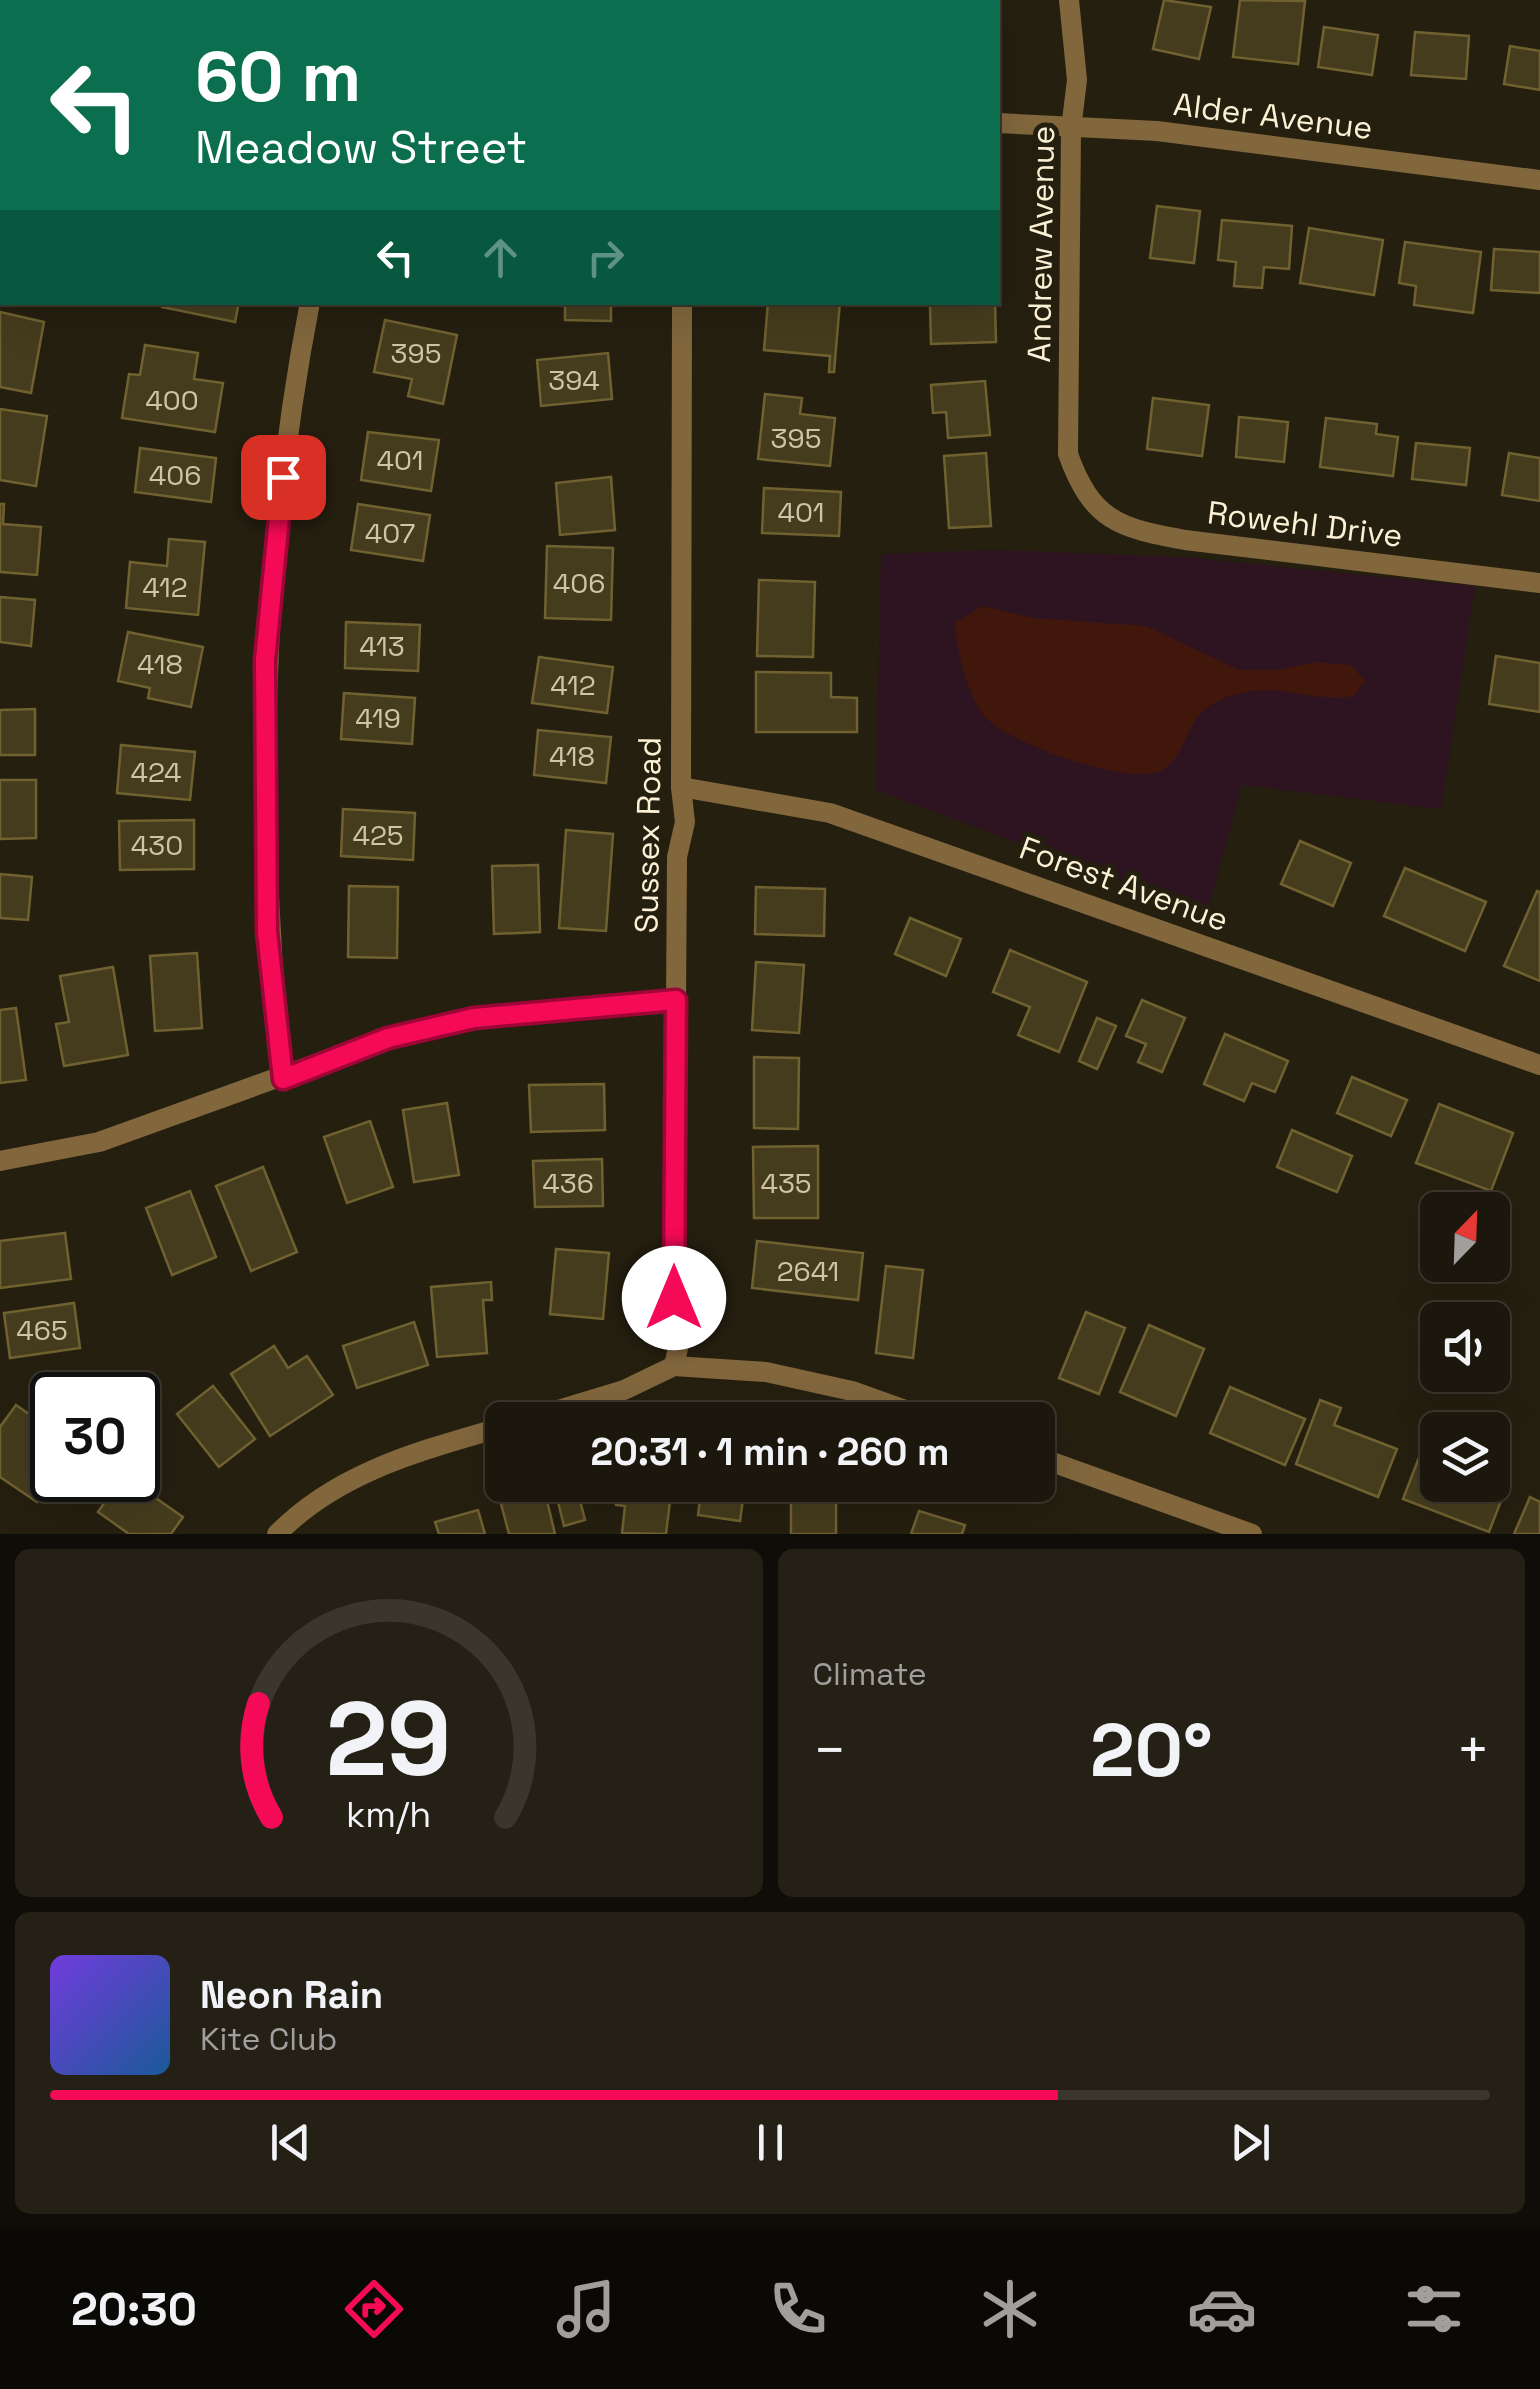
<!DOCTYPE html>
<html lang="en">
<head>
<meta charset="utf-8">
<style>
	:root { --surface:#1c170c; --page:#252015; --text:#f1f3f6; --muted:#a09f9d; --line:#3a362d; --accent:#f40a56 }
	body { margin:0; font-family:"Space Grotesk",sans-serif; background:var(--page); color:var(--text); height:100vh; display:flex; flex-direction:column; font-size:38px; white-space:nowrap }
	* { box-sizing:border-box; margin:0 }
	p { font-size:32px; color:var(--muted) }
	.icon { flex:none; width:55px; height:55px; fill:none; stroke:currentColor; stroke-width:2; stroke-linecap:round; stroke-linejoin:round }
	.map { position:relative; height:1534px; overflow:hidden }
	.panel { display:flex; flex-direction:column; gap:15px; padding:15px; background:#0f0d07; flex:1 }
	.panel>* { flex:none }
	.top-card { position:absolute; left:0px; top:0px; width:1000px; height:305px; box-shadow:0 10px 40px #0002,0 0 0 2px var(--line); background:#0b6e4f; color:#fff; overflow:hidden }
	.needle { width:65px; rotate:23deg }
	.tools { position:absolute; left:1420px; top:1192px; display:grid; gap:20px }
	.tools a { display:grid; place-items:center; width:90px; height:90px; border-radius:15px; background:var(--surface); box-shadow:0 10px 40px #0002,0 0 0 2px var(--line); font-size:50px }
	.speed { position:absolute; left:30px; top:1372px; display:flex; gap:20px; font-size:50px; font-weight:700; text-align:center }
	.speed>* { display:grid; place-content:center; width:130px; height:130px; border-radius:50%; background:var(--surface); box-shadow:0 10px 40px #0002,0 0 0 2px var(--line); line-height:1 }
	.speed .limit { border:5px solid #111; border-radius:15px; background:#fff; color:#111 }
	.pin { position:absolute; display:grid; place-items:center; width:85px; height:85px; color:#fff; margin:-42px; border-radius:20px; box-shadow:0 5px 15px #0006 }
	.me { position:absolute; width:110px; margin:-55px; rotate:0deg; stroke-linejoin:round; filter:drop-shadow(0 0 8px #0008) }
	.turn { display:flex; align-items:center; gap:35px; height:210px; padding:0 30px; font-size:45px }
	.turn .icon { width:130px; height:130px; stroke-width:2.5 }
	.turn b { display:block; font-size:70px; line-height:85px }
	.lanes { display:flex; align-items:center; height:95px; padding:0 30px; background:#0003; justify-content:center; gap:50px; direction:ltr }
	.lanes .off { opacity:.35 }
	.big { font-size:75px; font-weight:600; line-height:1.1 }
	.panel .card { flex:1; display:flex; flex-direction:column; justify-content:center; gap:15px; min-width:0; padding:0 35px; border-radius:15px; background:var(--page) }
	.panel .dial { align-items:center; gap:0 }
	.dial svg { height:260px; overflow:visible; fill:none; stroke:var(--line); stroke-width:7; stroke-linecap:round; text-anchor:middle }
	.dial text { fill:var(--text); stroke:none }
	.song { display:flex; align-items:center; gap:30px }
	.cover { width:120px; height:120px; border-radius:15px; background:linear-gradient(135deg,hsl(260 70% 55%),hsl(210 70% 35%)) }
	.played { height:10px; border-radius:5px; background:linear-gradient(90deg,var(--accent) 70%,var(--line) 70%) }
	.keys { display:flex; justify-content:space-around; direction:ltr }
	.heat { display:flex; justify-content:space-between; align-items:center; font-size:55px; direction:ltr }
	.panel .tiles { flex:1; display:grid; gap:15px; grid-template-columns:1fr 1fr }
	.card:last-child { grid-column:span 2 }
	.trip { position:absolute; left:485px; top:1402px; width:570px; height:100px; border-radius:15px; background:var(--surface); box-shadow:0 10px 40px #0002,0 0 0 2px var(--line); font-weight:600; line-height:100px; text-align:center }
	.dock { display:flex; height:160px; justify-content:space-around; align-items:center; background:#0b0905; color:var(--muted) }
	.dock .icon { width:70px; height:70px }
	.dock .on { color:var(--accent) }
	.dock b { font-size:45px; color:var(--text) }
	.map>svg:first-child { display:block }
	.green { fill:#2e1320 }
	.water { fill:#41170c }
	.building { fill:#453c1d; stroke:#706130; stroke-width:2.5 }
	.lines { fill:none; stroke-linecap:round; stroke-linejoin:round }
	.minor { stroke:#82673d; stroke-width:20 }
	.route-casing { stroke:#9f0638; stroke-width:25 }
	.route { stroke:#f40a56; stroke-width:18 }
	.labels { text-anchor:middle; stroke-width:10; stroke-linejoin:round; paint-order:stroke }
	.number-label { font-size:28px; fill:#cfc4a7 }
	.street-label { font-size:32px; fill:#fdf1d5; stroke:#251f10 }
</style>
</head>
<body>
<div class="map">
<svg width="1540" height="1534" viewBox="0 0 1540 1534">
	<rect width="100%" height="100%" fill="#251f10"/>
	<polygon class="green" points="993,550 1183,557 1475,586 1441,809 1242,785 1207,913 876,790 881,554"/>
	<path class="water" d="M 983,606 L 1032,618 L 1146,626 L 1239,670 L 1278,670 L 1315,662 L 1351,665 L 1365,681 L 1354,696 C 1315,703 1280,683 1241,693 C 1176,709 1198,746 1162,770 C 1133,788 1006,743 984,716 C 968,695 956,648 955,623 Z"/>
	<g class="building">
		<polygon points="1164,0 1211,7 1199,59 1153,49"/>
		<polygon points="1240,0 1305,1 1298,64 1233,57"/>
		<polygon points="1324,27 1378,35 1372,75 1318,67"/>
		<polygon points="1415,32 1469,36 1466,79 1411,75"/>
		<polygon points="1510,46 1540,51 1540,90 1504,84"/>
		<polygon points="1157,206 1200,211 1194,263 1150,258"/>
		<polygon points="1222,220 1292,226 1289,269 1264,267 1262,288 1234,286 1236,262 1218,260"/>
		<polygon points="1309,228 1383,240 1374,295 1300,283"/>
		<polygon points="1405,242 1481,252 1473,313 1414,305 1416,286 1399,283"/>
		<polygon points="1494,249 1540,252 1540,293 1491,290"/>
		<polygon points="162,302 239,302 235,322 162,307"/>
		<polygon points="565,302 611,302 611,321 565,320"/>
		<polygon points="768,302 840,302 834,372 829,372 830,356 764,350"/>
		<polygon points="952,302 995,302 996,342 931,344 930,306"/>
		<polygon points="0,312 44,322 31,393 0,387"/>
		<polygon points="385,320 457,335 443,404 408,396 412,379 374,372"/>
		<polygon points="145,345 198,353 194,379 223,383 215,432 122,418 129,374 140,375"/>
		<polygon points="608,353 612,399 541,406 537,360"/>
		<polygon points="985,381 990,435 948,438 946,412 933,413 931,385"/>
		<polygon points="765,394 802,398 800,414 835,418 830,466 758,459"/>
		<polygon points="1153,398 1209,405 1202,456 1147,449"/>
		<polygon points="0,409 47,416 36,486 0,480"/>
		<polygon points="1239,417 1288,422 1284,462 1236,457"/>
		<polygon points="1326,418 1377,424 1376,434 1398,437 1393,476 1320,467"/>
		<polygon points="368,432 439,440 431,491 361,480"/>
		<polygon points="1416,443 1470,448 1466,485 1412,479"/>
		<polygon points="140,448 216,458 211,502 135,492"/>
		<polygon points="986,453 991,526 949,528 944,456"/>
		<polygon points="1509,453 1540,458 1540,501 1502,495"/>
		<polygon points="611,477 615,530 560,535 556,483"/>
		<polygon points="764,488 841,492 839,536 762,533"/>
		<polygon points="0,504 4,504 3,524 41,527 37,575 0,572"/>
		<polygon points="358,504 430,515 423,561 351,550"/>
		<polygon points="169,539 205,542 198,615 126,608 130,562 167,566"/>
		<polygon points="547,546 613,548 611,620 545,618"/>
		<polygon points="759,580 815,582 813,657 757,656"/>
		<polygon points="0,597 35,600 31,646 0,642"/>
		<polygon points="346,622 420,625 418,671 345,668"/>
		<polygon points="128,632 203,647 191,707 148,698 150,688 118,681"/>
		<polygon points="1496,656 1540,663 1540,712 1489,704"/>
		<polygon points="539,657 613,667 607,713 532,703"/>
		<polygon points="756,672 831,673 831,697 857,698 857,732 756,732"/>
		<polygon points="344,693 415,698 412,744 341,739"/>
		<polygon points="35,709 35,755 0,755 0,710"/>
		<polygon points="538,730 611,737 606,783 534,775"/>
		<polygon points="121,745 195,752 190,800 117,793"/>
		<polygon points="0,780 36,780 36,838 0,839"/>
		<polygon points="343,809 415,813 413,860 341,856"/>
		<polygon points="194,820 194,869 120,870 119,821"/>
		<polygon points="566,830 613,834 606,931 559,928"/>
		<polygon points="1300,841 1351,863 1333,906 1281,884"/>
		<polygon points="538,865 540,932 494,934 492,866"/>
		<polygon points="1405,868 1486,902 1465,951 1384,916"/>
		<polygon points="0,874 32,877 28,920 0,918"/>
		<polygon points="349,886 398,887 397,958 348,957"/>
		<polygon points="756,887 825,889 824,936 755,934"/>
		<polygon points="1537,891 1540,892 1540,981 1504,966"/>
		<polygon points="910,918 961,939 946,976 895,954"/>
		<polygon points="1010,950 1087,982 1059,1052 1018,1035 1030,1007 993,992"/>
		<polygon points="197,953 202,1028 155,1031 150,956"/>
		<polygon points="756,962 804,965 799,1033 752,1030"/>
		<polygon points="113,967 128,1055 64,1066 56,1024 69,1022 60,976"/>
		<polygon points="1142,1000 1185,1018 1162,1072 1138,1062 1146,1044 1126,1036"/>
		<polygon points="16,1008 26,1080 0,1083 0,1010"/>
		<polygon points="1097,1018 1116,1026 1097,1069 1079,1061"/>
		<polygon points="1225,1034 1288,1061 1275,1092 1252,1083 1244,1101 1204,1084"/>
		<polygon points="754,1057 799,1058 798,1129 754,1128"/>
		<polygon points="1352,1077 1407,1100 1391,1136 1337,1113"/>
		<polygon points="604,1084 605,1130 531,1132 529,1085"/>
		<polygon points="447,1103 459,1175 414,1182 403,1110"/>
		<polygon points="1439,1104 1513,1133 1491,1191 1416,1163"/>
		<polygon points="370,1121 393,1187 347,1203 324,1137"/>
		<polygon points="1292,1130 1352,1156 1337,1192 1277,1167"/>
		<polygon points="818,1146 818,1218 754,1218 753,1147"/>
		<polygon points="602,1159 603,1206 535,1207 533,1161"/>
		<polygon points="263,1167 297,1252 251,1271 216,1186"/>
		<polygon points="190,1191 216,1257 172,1275 146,1208"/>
		<polygon points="65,1233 71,1279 0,1288 0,1241"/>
		<polygon points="757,1241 863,1253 858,1300 752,1288"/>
		<polygon points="556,1249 609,1253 603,1319 550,1314"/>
		<polygon points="886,1266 923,1270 913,1358 876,1353"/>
		<polygon points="491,1282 492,1300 483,1300 487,1353 437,1357 431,1287"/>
		<polygon points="74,1303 80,1348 10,1358 4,1313"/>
		<polygon points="1086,1312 1125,1328 1099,1394 1059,1378"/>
		<polygon points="414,1322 428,1365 357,1388 343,1346"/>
		<polygon points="1149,1325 1204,1349 1176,1416 1120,1392"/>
		<polygon points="274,1346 288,1368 307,1356 333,1395 270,1436 231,1374"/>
		<polygon points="213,1386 255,1439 219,1467 177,1414"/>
		<polygon points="1230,1387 1305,1419 1285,1465 1210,1433"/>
		<polygon points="1320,1400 1341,1408 1334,1425 1397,1449 1378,1497 1296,1464"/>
		<polygon points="16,1405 52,1430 37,1459 52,1469 52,1480 37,1502 0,1477 0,1427"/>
		<polygon points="1426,1439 1438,1443 1438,1485 1483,1485 1504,1493 1489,1532 1403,1499"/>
		<polygon points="120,1480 130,1480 183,1517 171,1534 129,1534 98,1512"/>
		<polygon points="576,1485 585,1520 564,1526 555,1490"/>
		<polygon points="618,1485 672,1485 666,1534 622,1533 625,1506 616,1505"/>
		<polygon points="702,1485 745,1485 740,1521 698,1515"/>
		<rect x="791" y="1485" width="45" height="49"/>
		<polygon points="544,1488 555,1534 509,1534 500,1500"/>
		<polygon points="1530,1497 1540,1502 1540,1534 1514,1534"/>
		<polygon points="478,1510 485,1534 439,1534 435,1522"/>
		<polygon points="919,1511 965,1525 962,1534 911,1534"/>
	</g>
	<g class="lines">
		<g class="minor">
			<polyline points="330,0 339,2"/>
			<path d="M 1069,0 L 1077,80 L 1071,129 L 1068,454 C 1092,521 1119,528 1185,540 L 1540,583"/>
			<polyline points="998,123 1157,131 1540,180"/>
			<polyline points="681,787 830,813 1540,1065"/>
			<path d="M 283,1079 C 255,819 260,560 310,302"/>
			<polyline points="0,1161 99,1142 388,1038 474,1018 676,1001"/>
			<polyline points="674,1366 682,1330 674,1298 677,857 685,822 681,787 682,302"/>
			<polyline points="525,1420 624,1390 674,1366 766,1372 852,1391 933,1420"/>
			<polyline points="1038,1457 1252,1534"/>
			<path d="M 277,1534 C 339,1471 421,1451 502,1427"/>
		</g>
	</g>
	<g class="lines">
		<g class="route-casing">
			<polyline id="route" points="283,477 265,660 267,932 283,1079 388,1038 474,1018 676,1000 674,1298"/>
		</g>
		<use href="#route" class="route"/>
	</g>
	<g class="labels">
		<g class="number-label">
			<text x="416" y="363">395</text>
			<text x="574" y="390">394</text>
			<text x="172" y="410">400</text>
			<text x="796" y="448">395</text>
			<text x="400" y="470">401</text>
			<text x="175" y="485">406</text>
			<text x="801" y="522">401</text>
			<text x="390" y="543">407</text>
			<text x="579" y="593">406</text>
			<text x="165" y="597">412</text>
			<text x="382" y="656">413</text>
			<text x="160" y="674">418</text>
			<text x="573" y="695">412</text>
			<text x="378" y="728">419</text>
			<text x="572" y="766">418</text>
			<text x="156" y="782">424</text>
			<text x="378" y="845">425</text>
			<text x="157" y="855">430</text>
			<text x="568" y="1193">436</text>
			<text x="786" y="1193">435</text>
			<text x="808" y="1281">2641</text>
			<text x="42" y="1340">465</text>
		</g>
		<g class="street-label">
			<text transform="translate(1273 116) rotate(7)" y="11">Alder Avenue</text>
			<text transform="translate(1041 244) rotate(-89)" y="11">Andrew Avenue</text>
			<text transform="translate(1305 524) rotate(7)" y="11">Rowehl Drive</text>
			<text transform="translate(648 835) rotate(-89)" y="11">Sussex Road</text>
			<text transform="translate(1124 884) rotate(20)" y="11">Forest Avenue</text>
		</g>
	</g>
</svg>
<div class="tools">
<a><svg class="needle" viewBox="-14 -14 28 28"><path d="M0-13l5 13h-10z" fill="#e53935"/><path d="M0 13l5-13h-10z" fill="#a09f9d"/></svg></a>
<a><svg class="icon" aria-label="sound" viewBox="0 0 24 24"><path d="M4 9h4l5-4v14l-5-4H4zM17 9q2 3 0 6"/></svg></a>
<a><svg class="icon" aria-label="layers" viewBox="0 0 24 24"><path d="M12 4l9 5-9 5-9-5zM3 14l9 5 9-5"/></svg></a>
</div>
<div class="speed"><div class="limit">30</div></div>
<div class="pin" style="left:283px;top:477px;background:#d93025"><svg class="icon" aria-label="arrive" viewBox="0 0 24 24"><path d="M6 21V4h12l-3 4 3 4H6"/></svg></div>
<svg class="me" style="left:674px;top:1298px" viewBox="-20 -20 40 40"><circle r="19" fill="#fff"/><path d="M0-13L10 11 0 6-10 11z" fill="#f40a56"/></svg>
<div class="trip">20:31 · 1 min · 260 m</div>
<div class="top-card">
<div class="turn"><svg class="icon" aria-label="left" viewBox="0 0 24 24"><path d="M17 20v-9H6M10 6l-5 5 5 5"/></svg><div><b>60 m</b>Meadow Street</div></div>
<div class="lanes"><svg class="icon" aria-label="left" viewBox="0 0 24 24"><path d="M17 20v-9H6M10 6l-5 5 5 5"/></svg><svg class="icon off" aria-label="ahead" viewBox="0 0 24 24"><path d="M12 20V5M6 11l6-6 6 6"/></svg><svg class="icon off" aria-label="right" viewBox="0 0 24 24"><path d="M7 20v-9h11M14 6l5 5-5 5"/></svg></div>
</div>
</div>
<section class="panel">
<div class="tiles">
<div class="card dial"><svg viewBox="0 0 100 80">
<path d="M14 69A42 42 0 1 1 86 69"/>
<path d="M14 69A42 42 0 0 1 10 34" stroke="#f40a56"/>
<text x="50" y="56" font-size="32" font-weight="700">29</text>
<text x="50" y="72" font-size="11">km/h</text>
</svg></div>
<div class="card"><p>Climate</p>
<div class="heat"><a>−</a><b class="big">20°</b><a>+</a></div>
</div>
<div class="card">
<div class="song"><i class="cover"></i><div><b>Neon Rain</b><p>Kite Club</p></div></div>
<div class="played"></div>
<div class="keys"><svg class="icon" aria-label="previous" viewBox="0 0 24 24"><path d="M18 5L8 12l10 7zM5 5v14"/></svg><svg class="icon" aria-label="pause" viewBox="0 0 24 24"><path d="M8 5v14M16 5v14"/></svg><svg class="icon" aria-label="next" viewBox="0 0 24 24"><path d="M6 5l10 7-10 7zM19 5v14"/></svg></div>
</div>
</div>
</section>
<nav class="dock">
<b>20:30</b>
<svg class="icon on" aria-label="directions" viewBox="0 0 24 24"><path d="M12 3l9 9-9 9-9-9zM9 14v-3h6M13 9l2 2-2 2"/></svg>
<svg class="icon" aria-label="music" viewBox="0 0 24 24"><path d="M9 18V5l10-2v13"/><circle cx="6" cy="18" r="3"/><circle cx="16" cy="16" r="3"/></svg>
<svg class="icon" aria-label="phone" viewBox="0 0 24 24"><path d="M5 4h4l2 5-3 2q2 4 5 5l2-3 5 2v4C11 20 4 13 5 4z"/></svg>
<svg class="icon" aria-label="climate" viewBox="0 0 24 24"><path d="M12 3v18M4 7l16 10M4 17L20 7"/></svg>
<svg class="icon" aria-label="car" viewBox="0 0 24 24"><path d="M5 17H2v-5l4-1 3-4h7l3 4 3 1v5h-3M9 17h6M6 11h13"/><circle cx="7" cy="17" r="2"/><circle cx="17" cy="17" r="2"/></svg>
<svg class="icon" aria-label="filters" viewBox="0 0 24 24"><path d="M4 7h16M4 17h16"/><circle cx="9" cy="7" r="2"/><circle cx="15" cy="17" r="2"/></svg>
</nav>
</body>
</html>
